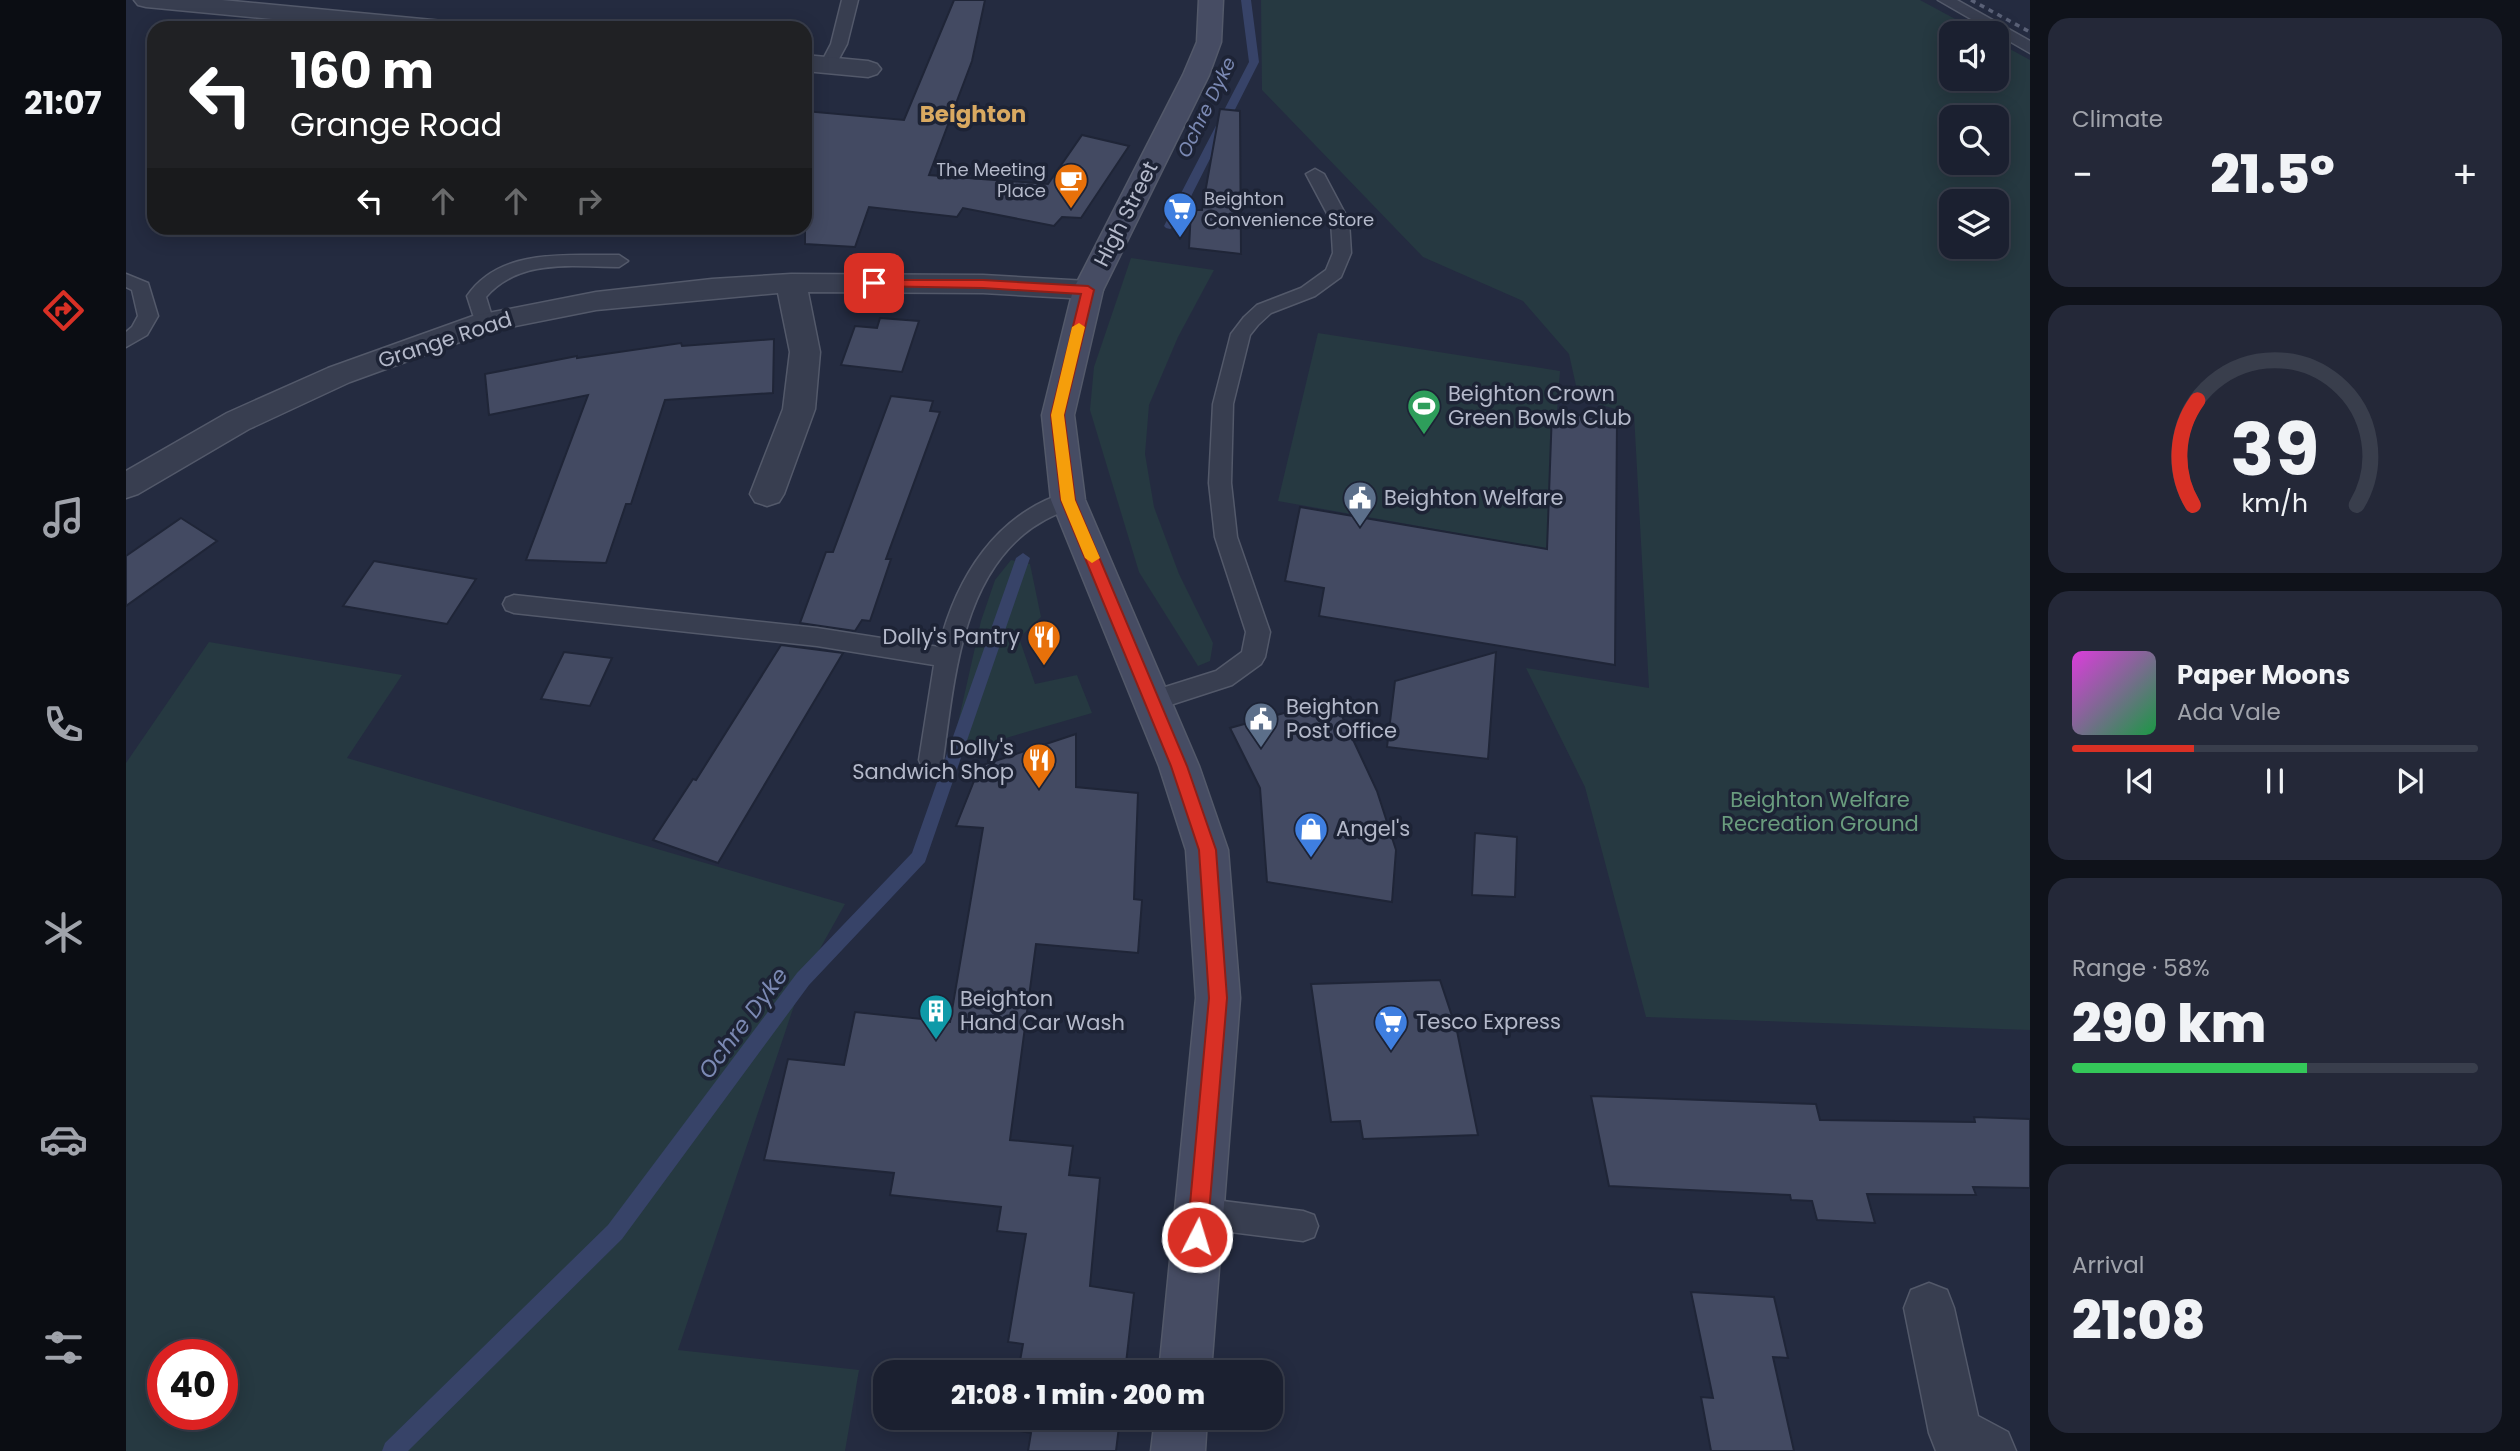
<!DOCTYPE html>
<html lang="en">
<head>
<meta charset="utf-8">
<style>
	:root { --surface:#1b2030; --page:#242838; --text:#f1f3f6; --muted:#a0a3ab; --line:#393e4c; --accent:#d93025 }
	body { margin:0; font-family:Poppins,sans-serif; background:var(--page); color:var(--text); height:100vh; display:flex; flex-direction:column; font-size:26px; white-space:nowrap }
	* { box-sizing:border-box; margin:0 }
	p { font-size:23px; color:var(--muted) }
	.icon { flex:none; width:38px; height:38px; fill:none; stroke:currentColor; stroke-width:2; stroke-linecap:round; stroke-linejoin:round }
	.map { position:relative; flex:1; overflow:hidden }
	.sheet { display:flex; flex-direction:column; gap:18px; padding:18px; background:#0f121a; width:490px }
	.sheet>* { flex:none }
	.guide { position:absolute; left:21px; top:21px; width:665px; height:214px; border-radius:21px; box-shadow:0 4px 18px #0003,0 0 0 2px var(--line); background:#202124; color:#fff; overflow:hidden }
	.tools { position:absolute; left:1813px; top:21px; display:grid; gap:14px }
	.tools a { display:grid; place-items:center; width:70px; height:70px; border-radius:14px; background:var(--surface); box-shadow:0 4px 18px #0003,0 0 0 2px var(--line); font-size:35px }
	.speed { position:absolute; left:21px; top:1339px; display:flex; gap:14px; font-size:35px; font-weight:700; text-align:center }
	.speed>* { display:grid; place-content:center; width:91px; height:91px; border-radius:50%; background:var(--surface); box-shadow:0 4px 18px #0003,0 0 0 2px var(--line); line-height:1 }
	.speed .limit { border:10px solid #d22; background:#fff; color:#111 }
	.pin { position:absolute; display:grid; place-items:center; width:60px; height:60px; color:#fff; margin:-30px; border-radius:14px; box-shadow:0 4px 10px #0006 }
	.me { position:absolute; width:77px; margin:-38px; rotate:5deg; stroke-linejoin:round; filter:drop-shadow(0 0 5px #0008) }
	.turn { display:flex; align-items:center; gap:24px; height:147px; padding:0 28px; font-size:32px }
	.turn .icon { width:91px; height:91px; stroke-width:2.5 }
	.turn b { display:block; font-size:49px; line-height:60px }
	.lanes { display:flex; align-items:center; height:66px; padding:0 28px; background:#0003; justify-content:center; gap:35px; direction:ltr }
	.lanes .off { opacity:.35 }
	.big { font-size:52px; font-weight:800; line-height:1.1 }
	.sheet .widget { flex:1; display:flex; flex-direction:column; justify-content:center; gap:10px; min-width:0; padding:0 24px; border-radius:21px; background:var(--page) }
	.sheet .dial { align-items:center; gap:0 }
	.dial svg { height:182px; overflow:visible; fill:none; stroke:var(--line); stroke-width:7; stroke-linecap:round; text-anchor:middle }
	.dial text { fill:var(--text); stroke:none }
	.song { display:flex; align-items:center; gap:21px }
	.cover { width:84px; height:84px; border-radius:10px; background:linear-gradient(135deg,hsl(300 70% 55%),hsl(140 70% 35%)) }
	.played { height:7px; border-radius:4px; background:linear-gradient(90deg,var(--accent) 30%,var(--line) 30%) }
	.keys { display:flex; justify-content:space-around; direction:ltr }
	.heat { display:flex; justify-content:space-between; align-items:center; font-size:38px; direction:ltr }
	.charge { height:10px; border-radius:5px; background:linear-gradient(90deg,#34c759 58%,var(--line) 0) }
	.trip { position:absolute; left:747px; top:1360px; width:410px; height:70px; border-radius:21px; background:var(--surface); box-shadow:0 4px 18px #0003,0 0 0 2px var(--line); font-weight:800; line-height:70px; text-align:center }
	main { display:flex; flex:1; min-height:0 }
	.tab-bar { display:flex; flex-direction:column; width:126px; justify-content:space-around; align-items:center; background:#0b0d13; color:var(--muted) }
	.tab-bar .icon { width:49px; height:49px }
	.tab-bar .selected { color:var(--accent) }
	.tab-bar b { font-size:32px; color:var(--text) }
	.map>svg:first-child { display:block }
	.green { fill:#263941; fill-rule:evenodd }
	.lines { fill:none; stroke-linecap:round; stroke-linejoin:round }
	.stream { fill:#374368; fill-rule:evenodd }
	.building { fill:#434a62; stroke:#1f2537; stroke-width:2 }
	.lane-casing { stroke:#53596a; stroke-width:3 }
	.street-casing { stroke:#53596a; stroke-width:3 }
	.secondary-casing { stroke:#53596a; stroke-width:3 }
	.lane { fill:#383e50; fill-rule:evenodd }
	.street { fill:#383e50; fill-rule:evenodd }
	.secondary { fill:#464c63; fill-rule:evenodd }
	.rail { stroke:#5a6177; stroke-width:3.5; stroke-dasharray:5 5; stroke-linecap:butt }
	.route { fill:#d93025; stroke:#8d1f18; stroke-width:2 }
	.slow { fill:#f59e0b }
	.labels { text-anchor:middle; stroke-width:7; stroke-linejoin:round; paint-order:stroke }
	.far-poi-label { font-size:18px; fill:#b4b9ca; stroke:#1d2335; text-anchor:end }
	.far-water-label { font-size:19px; font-style:italic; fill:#7b89b3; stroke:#1d2335 }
	.street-label { font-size:21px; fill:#b4b9ca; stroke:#1d2335 }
	.poi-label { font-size:21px; fill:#b4b9ca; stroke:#1d2335; text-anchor:start }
	.park-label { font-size:21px; fill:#6a9c7e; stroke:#1d2335 }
	.far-district-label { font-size:23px; font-weight:bold; fill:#d9a961; stroke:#1d2335 }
	.water-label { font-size:23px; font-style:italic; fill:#7b89b3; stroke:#1d2335 }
</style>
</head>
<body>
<main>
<nav class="tab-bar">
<b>21:07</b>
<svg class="icon selected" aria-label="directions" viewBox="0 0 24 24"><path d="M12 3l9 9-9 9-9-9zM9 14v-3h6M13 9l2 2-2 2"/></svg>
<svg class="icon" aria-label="music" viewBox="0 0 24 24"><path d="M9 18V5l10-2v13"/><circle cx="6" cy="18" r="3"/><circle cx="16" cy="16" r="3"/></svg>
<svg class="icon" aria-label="phone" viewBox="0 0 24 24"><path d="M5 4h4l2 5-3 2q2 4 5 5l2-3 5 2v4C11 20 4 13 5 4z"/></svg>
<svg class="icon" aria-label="climate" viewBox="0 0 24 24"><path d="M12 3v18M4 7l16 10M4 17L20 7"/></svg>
<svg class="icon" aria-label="car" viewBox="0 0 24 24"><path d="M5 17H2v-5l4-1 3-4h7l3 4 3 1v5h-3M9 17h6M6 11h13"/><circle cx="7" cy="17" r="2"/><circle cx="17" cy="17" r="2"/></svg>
<svg class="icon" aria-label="filters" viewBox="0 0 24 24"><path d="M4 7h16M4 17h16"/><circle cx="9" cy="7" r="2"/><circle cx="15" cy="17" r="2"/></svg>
</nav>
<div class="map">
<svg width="1904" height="1451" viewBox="0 0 1904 1451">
	<rect width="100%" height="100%" fill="#242b40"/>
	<g class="green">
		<path d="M 1135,0 L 1794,0 L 1855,33 L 1825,33 L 1825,79 L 1871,79 L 1871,42 L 1904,60 L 1904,1030 L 1520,1017 L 1459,787 L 1400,668 L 1523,688 L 1508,414 L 1453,399 L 1443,354 L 1397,301 L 1297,257 L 1136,90 ZM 1825,117 L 1871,117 L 1871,163 L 1825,163 ZM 1825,201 L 1871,201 L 1871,247 L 1825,247 Z"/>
		<polygon points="1005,258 1088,270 1052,337 1023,405 1019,454 1028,507 1053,574 1087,643 1084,661 1072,666 1013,572 964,410 968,367"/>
		<polygon points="1192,333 1434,371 1421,549 1152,501"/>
		<polygon points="885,560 904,564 915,617 893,638 909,684 951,675 966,713 825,754 855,621 869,580"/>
		<path d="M 83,642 L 276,675 L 221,758 L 719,904 L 677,979 L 552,1350 L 733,1370 L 719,1451 L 0,1451 L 0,763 ZM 37,1354 L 96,1354 L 96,1414 L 37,1414 Z"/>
	</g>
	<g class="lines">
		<g class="stream">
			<polygon points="1115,0 1125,0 1133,62 1050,226 1044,229 1040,228 1038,226 1123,62"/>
			<polygon points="897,553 904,558 799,862 683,985 496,1239 282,1451 256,1451 259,1443 482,1225 671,973 786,853 890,558"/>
		</g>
	</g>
	<g class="building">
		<polygon points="828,0 859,0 846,61 803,175 922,184 956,135 1003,146 955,218 936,217 928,226 837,208 831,217 743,207 729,247 679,244 679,111 778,120"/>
		<polygon points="1094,109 1114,111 1115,254 1063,248 1065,210 1076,210"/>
		<polygon points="754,318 793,321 776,372 715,365 729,326 751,328"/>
		<polygon points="648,339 647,393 539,400 505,504 500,504 480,563 400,560 462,395 363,415 359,374 451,356 451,358 555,343 556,346"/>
		<polygon points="765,396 807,401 804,411 814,412 760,559 765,559 744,621 736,620 729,631 674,623 700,552 707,552"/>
		<polygon points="1426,411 1491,421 1489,665 1193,616 1198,588 1159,581 1174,507 1421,549"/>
		<polygon points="55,518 91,541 0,606 0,556"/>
		<polygon points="248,561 350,579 321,624 217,606"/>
		<polygon points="655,645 717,653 592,863 527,840 567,779 570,780"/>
		<polygon points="438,652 486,658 464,706 415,699"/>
		<polygon points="1370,652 1362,759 1261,747 1269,681"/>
		<polygon points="1208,699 1251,791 1270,850 1266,902 1141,882 1134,788 1104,728"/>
		<polygon points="950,734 950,787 1012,793 1008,899 1016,900 1012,953 910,944 884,1140 947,1146 943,1175 974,1178 964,1286 1008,1293 999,1372 892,1372 897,1344 882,1342 900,1234 871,1231 875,1207 764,1195 768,1173 638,1160 662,1059 718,1065 729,1012 824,1022 857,828 830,826 854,766"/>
		<polygon points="1349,833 1391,837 1389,897 1346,895"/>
		<polygon points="1314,980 1331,1031 1352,1135 1237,1139 1234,1121 1205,1122 1185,984"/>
		<polygon points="1465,1096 1690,1104 1694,1120 1849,1122 1848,1117 1904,1119 1904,1188 1847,1187 1850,1195 1741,1194 1749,1223 1691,1220 1686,1201 1665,1200 1664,1195 1483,1186"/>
		<polygon points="1565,1292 1648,1297 1662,1358 1647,1357 1668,1451 1585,1451 1575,1397 1587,1398"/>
		<polygon points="885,1418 994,1418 990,1451 902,1451 905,1433 884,1429"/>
	</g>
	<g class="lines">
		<g class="lane-casing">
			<g id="lane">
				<polygon points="716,0 732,0 721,44 708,68 696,68 694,65 705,44"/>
				<polygon points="1812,0 1831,0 1904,41 1904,53"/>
				<polygon points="1189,169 1198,174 1223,221 1225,253 1215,277 1189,296 1145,313 1132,325 1124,335 1107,404 1105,483 1111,537 1144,632 1139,657 1135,664 1106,685 1026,711 1017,708 1014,701 1017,694 1090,671 1116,652 1120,632 1089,537 1083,483 1087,404 1105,334 1118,317 1131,305 1175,288 1200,270 1207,253 1205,221 1180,174"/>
				<path d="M 455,255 L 493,255 L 502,261 L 493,267 C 446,267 394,258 360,297 L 368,323 L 365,327 L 351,327 L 341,296 C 367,258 413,255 455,255 Z"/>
				<polygon points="0,274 22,283 32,316 21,335 0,347 0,332 6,327 12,316 6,290 0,287"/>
				<path d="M 942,492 L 950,495 L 953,500 L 950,505 C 932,514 913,521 898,534 C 834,587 828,684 817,760 L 814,767 L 805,770 L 796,767 L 793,760 L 808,665 L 691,646 L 388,613 L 380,610 L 377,604 L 380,598 L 388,595 L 691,628 L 813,647 C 830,578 870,513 942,492 Z"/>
				<polygon points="1073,1198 1177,1211 1188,1215 1192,1226 1188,1237 1177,1241 1073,1228 1062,1224 1058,1213 1062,1202"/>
			</g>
		</g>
		<g class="street-casing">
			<g id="street">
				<polygon points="8,0 96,0 317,21 326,23 329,28 240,28 20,7 12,5"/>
				<polygon points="679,55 742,61 751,64 755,69 751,74 742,77 679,71"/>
				<polygon points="665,274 857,275 962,281 972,283 977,290 972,297 962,299 857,293 682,292 694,352 689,409 658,494 653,502 641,506 629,502 624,494 657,409 664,352 652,293 470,310 364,331 224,382 123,429 12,494 0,498 0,471 101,413 202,368 347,316 470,292 586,279"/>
				<polygon points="1803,1283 1821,1290 1828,1308 1852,1416 1882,1432 1890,1451 1810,1451 1803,1433 1778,1308 1785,1290"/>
			</g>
		</g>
		<g class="secondary-casing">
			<g id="secondary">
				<polygon points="1073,0 1097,0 1095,42 1083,75 977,290 948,415 959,500 1073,766 1102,850 1114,998 1085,1372 1033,1372 1070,998 1060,850 1033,766 925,500 916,415 947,290 1057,75 1071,42"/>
				<polygon points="1029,1418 1081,1418 1079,1451 1025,1451"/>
			</g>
		</g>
		<use href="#lane" class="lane"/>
		<use href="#street" class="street"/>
		<use href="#secondary" class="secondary"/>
		<polyline class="rail" points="1845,0 1904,32"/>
	</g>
	<polygon class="route" points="748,280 857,280 962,286 968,290 938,415 949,500 1061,766 1090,850 1101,998 1081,1237 1078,1245 1071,1248 1064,1245 1061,1237 1083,998 1073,850 1045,766 935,500 925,415 955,294 857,288 743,286 743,281"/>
	<polygon class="slow" points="953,323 959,327 938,415 949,500 974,558 966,563 959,558 935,500 925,415 946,327"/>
	<defs>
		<g id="cafe-pin" transform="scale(1.75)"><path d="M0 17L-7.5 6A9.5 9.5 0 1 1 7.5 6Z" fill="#e8710a" stroke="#1d2335"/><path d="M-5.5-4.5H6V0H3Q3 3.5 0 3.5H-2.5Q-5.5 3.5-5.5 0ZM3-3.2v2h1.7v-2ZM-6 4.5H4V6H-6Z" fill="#fff"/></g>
		<g id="supermarket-pin" transform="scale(1.75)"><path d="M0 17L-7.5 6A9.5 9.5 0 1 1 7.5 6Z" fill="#3f7fe0" stroke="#1d2335"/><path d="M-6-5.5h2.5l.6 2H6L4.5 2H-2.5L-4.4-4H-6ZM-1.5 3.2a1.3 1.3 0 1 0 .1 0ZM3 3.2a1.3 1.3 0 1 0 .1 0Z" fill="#fff"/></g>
		<g id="stadium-pin" transform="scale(1.75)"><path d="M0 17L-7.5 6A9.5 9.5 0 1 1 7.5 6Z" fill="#2e9e5b" stroke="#1d2335"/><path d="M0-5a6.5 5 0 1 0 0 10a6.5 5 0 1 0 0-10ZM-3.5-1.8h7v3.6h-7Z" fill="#fff"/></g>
		<g id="civic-pin" transform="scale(1.75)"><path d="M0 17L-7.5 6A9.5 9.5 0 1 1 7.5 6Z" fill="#5c6f8a" stroke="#1d2335"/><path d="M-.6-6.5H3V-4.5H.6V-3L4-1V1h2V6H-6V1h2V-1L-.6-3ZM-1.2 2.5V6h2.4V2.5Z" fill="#fff"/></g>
		<g id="restaurant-pin" transform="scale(1.75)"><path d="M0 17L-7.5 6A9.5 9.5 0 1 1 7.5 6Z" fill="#e8710a" stroke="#1d2335"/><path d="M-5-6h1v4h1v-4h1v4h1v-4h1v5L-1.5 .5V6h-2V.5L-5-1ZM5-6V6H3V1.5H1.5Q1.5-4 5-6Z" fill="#fff"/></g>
		<g id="shop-pin" transform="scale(1.75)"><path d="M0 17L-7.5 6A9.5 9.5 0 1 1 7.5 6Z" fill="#3f7fe0" stroke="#1d2335"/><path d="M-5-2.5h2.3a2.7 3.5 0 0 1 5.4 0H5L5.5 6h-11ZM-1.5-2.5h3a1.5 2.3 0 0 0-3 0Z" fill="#fff"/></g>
		<g id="building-pin" transform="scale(1.75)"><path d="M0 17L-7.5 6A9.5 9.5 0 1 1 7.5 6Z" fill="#0f9aa8" stroke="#1d2335"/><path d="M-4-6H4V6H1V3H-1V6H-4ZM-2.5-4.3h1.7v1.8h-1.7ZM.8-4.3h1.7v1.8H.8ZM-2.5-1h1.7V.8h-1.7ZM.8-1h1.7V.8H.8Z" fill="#fff"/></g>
	</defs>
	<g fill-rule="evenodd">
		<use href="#cafe-pin" x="945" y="180"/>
		<use href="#supermarket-pin" x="1054" y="209"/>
		<use href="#stadium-pin" x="1298" y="406"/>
		<use href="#civic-pin" x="1234" y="498"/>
		<use href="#restaurant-pin" x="918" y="637"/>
		<use href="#civic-pin" x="1135" y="719"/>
		<use href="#restaurant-pin" x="913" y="760"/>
		<use href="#shop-pin" x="1185" y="829"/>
		<use href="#building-pin" x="810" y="1011"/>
		<use href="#supermarket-pin" x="1265" y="1022"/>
	</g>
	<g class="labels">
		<g class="far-poi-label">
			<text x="920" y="176">The Meeting<tspan x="920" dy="21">Place</tspan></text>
			<text x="1078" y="205" text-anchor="start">Beighton<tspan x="1078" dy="21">Convenience Store</tspan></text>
		</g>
		<g class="far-water-label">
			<text transform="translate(1080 107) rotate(-64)" y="7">Ochre Dyke</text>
		</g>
		<g class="street-label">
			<text transform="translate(1000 214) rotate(-63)" y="7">High Street</text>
			<text transform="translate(319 340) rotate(-18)" y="7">Grange Road</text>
		</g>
		<g class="poi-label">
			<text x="1322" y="401">Beighton Crown<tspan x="1322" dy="24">Green Bowls Club</tspan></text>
			<text x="1258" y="505">Beighton Welfare</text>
			<text x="894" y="644" text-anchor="end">Dolly's Pantry</text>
			<text x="1160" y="714">Beighton<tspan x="1160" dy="24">Post Office</tspan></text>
			<text x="888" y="755" text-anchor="end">Dolly's<tspan x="888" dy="24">Sandwich Shop</tspan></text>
			<text x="1210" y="836">Angel's</text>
			<text x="834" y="1006">Beighton<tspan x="834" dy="24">Hand Car Wash</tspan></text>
			<text x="1290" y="1029">Tesco Express</text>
		</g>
		<g class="park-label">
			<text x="1694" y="807">Beighton Welfare<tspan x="1694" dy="24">Recreation Ground</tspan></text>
		</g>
		<g class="far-district-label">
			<text x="847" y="122">Beighton</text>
		</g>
		<g class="water-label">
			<text transform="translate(617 1023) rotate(-53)" y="8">Ochre Dyke</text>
		</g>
	</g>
</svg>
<div class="tools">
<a><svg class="icon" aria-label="sound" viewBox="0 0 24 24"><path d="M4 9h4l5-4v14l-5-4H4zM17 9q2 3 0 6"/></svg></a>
<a><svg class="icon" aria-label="search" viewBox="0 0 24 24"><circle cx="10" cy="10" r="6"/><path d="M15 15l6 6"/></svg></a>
<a><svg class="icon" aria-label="layers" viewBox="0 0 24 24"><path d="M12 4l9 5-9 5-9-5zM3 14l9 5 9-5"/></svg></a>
</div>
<div class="speed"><div class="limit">40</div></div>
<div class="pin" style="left:748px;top:283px;background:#d93025"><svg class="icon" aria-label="arrive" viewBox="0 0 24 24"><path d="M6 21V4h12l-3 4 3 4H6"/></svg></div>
<svg class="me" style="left:1071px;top:1237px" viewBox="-20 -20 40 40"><circle r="17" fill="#d93025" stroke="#fff" stroke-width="3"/><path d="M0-11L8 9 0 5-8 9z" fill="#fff"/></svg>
<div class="trip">21:08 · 1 min · 200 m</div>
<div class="guide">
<div class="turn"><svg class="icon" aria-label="left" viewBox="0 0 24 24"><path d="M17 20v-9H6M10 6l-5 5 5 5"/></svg><div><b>160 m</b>Grange Road</div></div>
<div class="lanes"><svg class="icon" aria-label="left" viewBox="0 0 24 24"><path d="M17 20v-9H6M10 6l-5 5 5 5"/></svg><svg class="icon off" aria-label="ahead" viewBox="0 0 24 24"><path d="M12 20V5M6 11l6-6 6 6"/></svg><svg class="icon off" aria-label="ahead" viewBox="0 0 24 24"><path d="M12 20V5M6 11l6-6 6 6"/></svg><svg class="icon off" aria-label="right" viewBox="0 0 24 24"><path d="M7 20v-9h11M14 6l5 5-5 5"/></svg></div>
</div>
</div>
<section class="sheet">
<div class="widget"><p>Climate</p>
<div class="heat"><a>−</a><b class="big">21.5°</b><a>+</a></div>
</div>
<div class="widget dial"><svg viewBox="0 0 100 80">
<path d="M14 69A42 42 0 1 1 86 69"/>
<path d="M14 69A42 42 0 0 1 16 23" stroke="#d93025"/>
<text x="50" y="56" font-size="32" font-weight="700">39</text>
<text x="50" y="72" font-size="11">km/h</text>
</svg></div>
<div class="widget">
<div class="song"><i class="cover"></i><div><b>Paper Moons</b><p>Ada Vale</p></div></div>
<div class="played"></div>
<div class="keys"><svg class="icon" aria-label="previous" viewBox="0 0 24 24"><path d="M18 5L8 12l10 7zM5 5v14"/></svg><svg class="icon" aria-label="pause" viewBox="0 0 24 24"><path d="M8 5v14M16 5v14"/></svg><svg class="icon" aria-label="next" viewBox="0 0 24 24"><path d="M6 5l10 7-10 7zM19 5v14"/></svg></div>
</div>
<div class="widget"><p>Range · 58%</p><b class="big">290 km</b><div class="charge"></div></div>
<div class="widget"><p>Arrival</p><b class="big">21:08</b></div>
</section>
</main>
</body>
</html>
